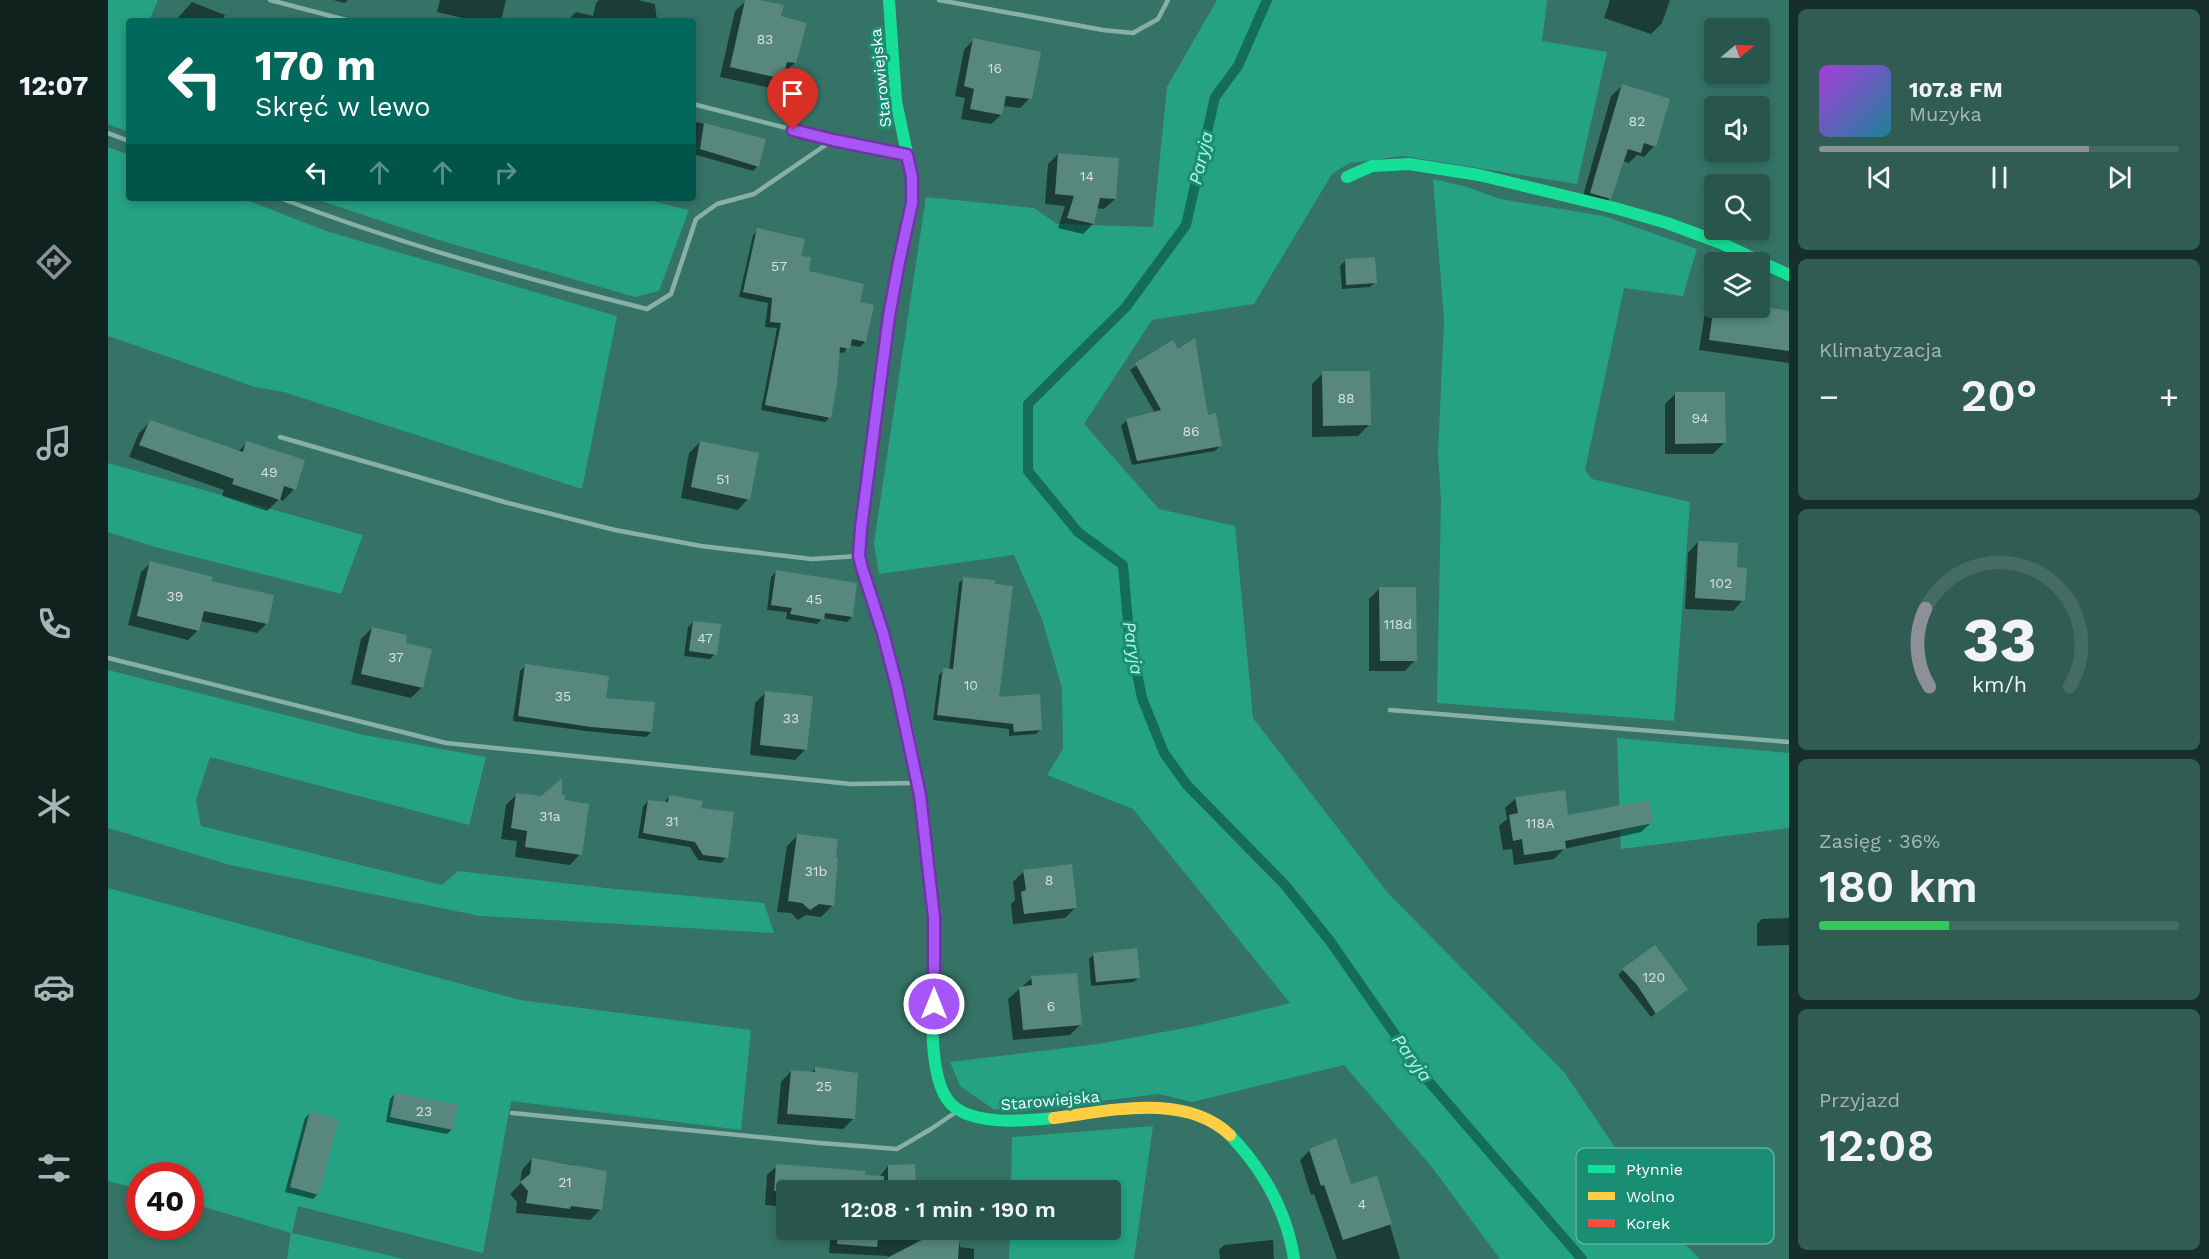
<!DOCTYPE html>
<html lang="pl">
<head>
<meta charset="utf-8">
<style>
	:root { --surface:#28564c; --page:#305c53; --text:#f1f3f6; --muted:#a5b7b5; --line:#446c64; --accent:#8c9099 }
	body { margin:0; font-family:"Work Sans",sans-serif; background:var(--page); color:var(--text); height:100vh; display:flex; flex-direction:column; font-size:22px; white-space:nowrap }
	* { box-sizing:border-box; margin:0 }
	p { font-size:20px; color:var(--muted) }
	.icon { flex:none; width:33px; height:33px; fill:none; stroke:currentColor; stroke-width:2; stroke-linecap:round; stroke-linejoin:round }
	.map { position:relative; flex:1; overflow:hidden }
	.details { display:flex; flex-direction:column; gap:9px; padding:9px; background:#162f2a; width:420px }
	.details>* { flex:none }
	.guide { position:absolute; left:18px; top:18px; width:570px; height:183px; border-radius:6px; box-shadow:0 3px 9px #0003; background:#00695c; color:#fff; overflow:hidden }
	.needle { width:39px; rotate:71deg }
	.tools { position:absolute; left:1596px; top:18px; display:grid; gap:12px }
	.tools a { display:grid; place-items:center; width:66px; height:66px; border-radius:6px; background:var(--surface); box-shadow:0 3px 9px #0003; font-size:30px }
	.speed { position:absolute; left:18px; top:1162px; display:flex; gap:12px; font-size:30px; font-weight:700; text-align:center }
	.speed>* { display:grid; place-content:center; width:78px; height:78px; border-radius:50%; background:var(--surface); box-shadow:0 3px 9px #0003; line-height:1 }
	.speed .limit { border:9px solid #d22; background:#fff; color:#111 }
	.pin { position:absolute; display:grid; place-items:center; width:51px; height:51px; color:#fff; margin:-62px -26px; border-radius:50% 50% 50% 0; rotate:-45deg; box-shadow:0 0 6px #0007 }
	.pin .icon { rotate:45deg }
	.me { position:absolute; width:66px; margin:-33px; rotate:0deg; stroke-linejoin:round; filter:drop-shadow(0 0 4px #0008) }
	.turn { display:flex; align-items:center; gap:21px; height:126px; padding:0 30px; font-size:27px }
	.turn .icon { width:78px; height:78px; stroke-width:2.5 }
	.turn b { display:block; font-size:42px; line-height:51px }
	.lanes { display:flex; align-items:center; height:57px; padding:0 30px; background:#0003; justify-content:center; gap:30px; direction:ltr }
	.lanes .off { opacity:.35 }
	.big { font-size:45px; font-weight:600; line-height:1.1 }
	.details .tile { flex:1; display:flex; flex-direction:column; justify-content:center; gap:9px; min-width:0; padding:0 21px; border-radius:9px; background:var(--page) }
	.details .dial { align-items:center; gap:0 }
	.dial svg { height:156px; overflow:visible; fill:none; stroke:var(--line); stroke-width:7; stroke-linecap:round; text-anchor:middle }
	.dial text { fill:var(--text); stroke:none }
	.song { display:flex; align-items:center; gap:18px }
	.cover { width:72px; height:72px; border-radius:9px; background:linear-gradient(135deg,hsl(280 70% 55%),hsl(190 70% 35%)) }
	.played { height:6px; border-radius:3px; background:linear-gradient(90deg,var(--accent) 75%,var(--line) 75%) }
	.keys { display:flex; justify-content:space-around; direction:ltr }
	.heat { display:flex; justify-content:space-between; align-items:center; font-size:33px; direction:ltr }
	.charge { height:9px; border-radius:4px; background:linear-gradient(90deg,#34c759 36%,var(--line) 0) }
	.trip { position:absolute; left:668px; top:1180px; width:345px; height:60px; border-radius:6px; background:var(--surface); box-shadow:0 3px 9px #0003; font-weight:600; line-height:60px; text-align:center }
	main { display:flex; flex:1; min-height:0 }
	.menu { display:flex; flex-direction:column; width:108px; justify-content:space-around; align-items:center; background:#10221e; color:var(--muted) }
	.menu .icon { width:42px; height:42px }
	.menu .current { color:var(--accent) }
	.menu b { font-size:27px; color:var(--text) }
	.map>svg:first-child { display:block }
	.green { fill:#25a184 }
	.shadow { fill:#0007 }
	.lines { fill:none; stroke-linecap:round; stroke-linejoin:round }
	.stream { stroke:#146d5a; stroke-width:10 }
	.building { fill:#58887d }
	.lane { stroke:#89b0a7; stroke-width:4.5 }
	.fast { stroke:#16e098; stroke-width:12 }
	.slow { stroke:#ffcf43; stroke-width:12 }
	.jam { stroke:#f24e42; stroke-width:12 }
	.route-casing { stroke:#6d37a1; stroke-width:15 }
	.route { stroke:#a855f7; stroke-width:10 }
	.labels { text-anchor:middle; stroke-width:6; stroke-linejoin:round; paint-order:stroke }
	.number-label { font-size:14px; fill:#d5e1de }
	.street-label { font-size:16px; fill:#fff; stroke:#1a8e75 }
	.water-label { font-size:18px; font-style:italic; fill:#b3f5e5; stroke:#1a8e75 }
	.key { fill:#1a8e75; stroke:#5fb09e; stroke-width:1.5 }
	.key-label { font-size:16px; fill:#fff }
</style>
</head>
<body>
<main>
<nav class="menu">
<b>12:07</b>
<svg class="icon current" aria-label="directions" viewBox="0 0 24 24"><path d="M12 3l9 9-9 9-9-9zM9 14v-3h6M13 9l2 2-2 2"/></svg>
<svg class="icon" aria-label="music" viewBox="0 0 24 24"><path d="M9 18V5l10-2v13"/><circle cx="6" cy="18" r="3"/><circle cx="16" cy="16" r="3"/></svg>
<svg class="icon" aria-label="phone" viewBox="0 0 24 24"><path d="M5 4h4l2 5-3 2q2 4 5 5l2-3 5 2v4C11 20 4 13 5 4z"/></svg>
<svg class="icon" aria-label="climate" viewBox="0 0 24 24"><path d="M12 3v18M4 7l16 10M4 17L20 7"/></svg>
<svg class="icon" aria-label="car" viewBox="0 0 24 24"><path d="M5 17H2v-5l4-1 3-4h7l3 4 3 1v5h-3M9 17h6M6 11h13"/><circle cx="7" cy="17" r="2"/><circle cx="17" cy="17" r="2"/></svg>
<svg class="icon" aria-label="filters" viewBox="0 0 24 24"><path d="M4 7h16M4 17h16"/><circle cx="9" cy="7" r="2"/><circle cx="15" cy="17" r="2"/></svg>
</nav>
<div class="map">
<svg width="1681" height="1259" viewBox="0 0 1681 1259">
	<rect width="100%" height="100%" fill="#357366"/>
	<g class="green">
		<polygon points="0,0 50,0 41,21 21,21 21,132 0,124"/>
		<polygon points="1109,0 1439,0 1434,41 1499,52 1469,184 1295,156 1242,163 1224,174 1146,304 1044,320 976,424 1051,509 1127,526 1145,718 1279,892 1456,1072 1563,1230 1592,1259 1392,1259 1323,1166 1236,1065 1084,1102 1051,1094 910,1111 885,1109 852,1086 842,1062 990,1044 1088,1026 1182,1003 1025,809 939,775 955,749 954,688 934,619 906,555 771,574 766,543 818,197 926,208 949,224 1045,227 1059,87"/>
		<polygon points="0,147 21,155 21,198 133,198 221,232 509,316 474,489 176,392 147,387 0,336"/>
		<polygon points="1325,179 1359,187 1392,199 1496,216 1589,249 1575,296 1516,288 1477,470 1484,479 1582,502 1566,721 1329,703 1333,500 1330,453 1336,320"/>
		<polygon points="204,198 532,198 581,210 551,291 527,297 334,241"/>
		<polygon points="0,463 255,535 233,594 47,547 0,532"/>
		<polygon points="0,670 256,735 378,757 361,825 102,757 88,800 93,826 334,885 350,871 498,888 656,903 666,933 372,916 122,865 0,828"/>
		<polygon points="1509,738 1681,753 1681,828 1513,849"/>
		<polygon points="0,888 412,1000 643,1030 633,1130 403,1101 375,1253 190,1206 184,1233 296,1259 179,1259 183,1233 83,1203 82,1176 32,1176 31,1189 0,1181"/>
		<polygon points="1045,1126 1026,1259 901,1259 902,1230 1002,1230 1002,1191 903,1191 904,1137"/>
	</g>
	<g class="shadow">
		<polygon points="225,0 240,0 237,3"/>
		<polygon points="332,0 398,0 393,21 368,21 329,12"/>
		<polygon points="491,0 530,0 547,4 549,21 459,21 468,12 485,16 488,3"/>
		<polygon points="1502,0 1562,0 1554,23 1543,34 1496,18"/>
		<polygon points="638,1 671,17 687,63 675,73 674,78 663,88 612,77 627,11"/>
		<polygon points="84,2 117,15 114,21 67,21"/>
		<polygon points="865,40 922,98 912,108 895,106 893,115 883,124 853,119 857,98 847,96 856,50"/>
		<polygon points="1514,86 1546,146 1536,157 1529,155 1521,163 1515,161 1502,198 1491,209 1473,203 1503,96"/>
		<polygon points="589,122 657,140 650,166 645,171 585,154 585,126"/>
		<polygon points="950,154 1007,199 996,209 988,208 985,224 975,234 950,228 957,206 937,204 940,164"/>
		<polygon points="650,230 692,257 699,273 750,303 757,342 752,347 741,345 736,353 730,352 722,417 717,422 653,410 669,328 657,327 660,303 631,297 645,235"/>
		<polygon points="1237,261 1268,282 1262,287 1234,289 1232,266"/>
		<polygon points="1606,303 1606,308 1648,308 1681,312 1681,363 1591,350 1597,313"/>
		<polygon points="1064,343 1112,446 1107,451 1024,465 1013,426 1018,421 1047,413 1022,370"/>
		<polygon points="1215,373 1261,425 1250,436 1204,437 1204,384"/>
		<polygon points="1568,393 1616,443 1605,454 1557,454 1557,404"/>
		<polygon points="42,422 130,452 138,443 186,489 175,501 171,499 159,511 114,496 116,490 21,457 31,433"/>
		<polygon points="592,442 640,499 630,510 573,498 581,453"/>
		<polygon points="1590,542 1628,569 1635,600 1625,611 1577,609 1580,553"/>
		<polygon points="43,563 102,583 158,624 149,633 92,621 90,630 80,640 20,625 33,572"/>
		<polygon points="668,572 744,617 739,622 715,618 709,624 678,619 679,612 659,610 663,577"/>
		<polygon points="856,578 890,699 933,729 928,734 901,736 901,729 825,720 831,675 836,670 841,671 851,583"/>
		<polygon points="1272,588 1307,660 1297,671 1261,671 1261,599"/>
		<polygon points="585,622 607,654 602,659 576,656 580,627"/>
		<polygon points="264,628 296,644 314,687 303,698 243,684 253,639"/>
		<polygon points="417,666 496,699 543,732 538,737 478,731 405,721 412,671"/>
		<polygon points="658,692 698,749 687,760 642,755 647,703"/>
		<polygon points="409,794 433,798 453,796 472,854 462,865 407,857 409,841 393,839 398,805"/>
		<polygon points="561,796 591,809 618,857 613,863 590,860 582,847 530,838 535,807 540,801 556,803"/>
		<polygon points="1408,798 1459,817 1544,822 1533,832 1456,849 1446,859 1406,865 1404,849 1395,850 1391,826 1399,819 1397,808"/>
		<polygon points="690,835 724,906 713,917 698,915 690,920 683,913 669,912 679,846"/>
		<polygon points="916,871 968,907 957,918 905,924 903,904 907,900 905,882"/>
		<polygon points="1681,918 1681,945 1649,946 1649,924 1654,919"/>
		<polygon points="986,954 1031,977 1026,982 983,986 981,959"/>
		<polygon points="1515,970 1573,994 1543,1017 1510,975"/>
		<polygon points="924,978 973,1024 962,1035 905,1040 900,999"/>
		<polygon points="708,1068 745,1119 735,1129 669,1124 673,1082 683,1071 703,1073"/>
		<polygon points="287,1094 344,1129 339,1134 278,1122 282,1099"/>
		<polygon points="202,1113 210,1194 205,1199 177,1192 197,1118"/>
		<polygon points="1202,1150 1242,1186 1268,1178 1292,1259 1229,1259 1206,1194 1203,1195 1192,1160"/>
		<polygon points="424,1159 467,1165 466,1168 493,1209 482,1220 408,1213 409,1202 402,1194 412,1184 414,1170"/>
		<polygon points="669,1166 771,1177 780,1166 807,1191 678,1191 678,1207 657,1205 659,1175"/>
		<polygon points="723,1230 851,1230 850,1243 852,1243 852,1247 866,1249 866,1259 779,1259 780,1256 721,1253"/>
		<polygon points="1165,1240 1166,1259 1112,1259 1111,1250 1116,1245"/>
	</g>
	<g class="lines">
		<polyline class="stream" points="1159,0 1130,66 1107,97 1078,225 1018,307 920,404 920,471 970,532 1015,565 1021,634 1034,698 1056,753 1079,785 1177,885 1222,941 1316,1076 1474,1259"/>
	</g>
	<g class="building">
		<polygon points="637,0 651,0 676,5 673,16 699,23 688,63 679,62 675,79 622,67"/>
		<polygon points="865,38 933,52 924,99 898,96 894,115 862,109 866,89 856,86"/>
		<polygon points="1514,84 1562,99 1548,147 1536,143 1533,153 1520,149 1503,199 1482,193"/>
		<polygon points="596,123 658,139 651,167 592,149"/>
		<polygon points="950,153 1011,158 1008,199 992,198 986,224 959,218 966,196 947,194"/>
		<polygon points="649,228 697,239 693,256 703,257 701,271 756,284 752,302 766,305 758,342 744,339 742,349 732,347 729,384 723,418 657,405 673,323 662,322 664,298 635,292"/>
		<polygon points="1267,257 1269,283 1238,285 1237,259"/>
		<polygon points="1606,304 1606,308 1652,306 1681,311 1681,351 1601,340"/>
		<polygon points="1087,338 1100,415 1108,413 1114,446 1029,461 1018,419 1053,410 1027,363 1065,340 1070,349"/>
		<polygon points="1214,371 1262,371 1263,425 1215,426"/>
		<polygon points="1567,392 1617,392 1618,443 1567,444"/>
		<polygon points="42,420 135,452 138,441 197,460 188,490 176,486 172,500 124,484 126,479 31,445"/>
		<polygon points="592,441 651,453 642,500 583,487"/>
		<polygon points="1590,541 1630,543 1629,567 1639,568 1637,601 1587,598"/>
		<polygon points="42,561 105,577 103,581 166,595 160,624 96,611 91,631 29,616"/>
		<polygon points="668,570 749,583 745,617 717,613 716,620 682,614 684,608 663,605"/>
		<polygon points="855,577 887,580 887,584 905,586 891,697 932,694 934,730 906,732 905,724 829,715 835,668 845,669"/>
		<polygon points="1271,587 1308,587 1309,661 1272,661"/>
		<polygon points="585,621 613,624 609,655 581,651"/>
		<polygon points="264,627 299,635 298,643 324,649 315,688 253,674"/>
		<polygon points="417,664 501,676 498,698 547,702 544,732 483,727 410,716"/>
		<polygon points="657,691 705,696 699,750 652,745"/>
		<polygon points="454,778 454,795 457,795 457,800 481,804 474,855 417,847 419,831 403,828 408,793 433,796"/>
		<polygon points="1457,790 1460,815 1541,800 1545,823 1457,841 1458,849 1416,855 1414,839 1405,841 1401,815 1410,813 1407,797"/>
		<polygon points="561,795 595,801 593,808 626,812 620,858 595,855 587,842 535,833 540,800 560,802"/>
		<polygon points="689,834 730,839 728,857 730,858 726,906 711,904 702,910 694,903 680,901"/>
		<polygon points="964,864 969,908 916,914 913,892 918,890 915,870"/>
		<polygon points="1547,945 1580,989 1548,1014 1529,985 1514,969"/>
		<polygon points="1029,948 1032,978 988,982 985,953"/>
		<polygon points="969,973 974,1025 915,1030 911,987 924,985 923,976"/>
		<polygon points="707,1067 750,1073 747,1119 679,1114 683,1070 707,1072"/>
		<polygon points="287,1092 350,1105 345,1130 282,1117"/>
		<polygon points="202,1111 231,1119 211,1195 182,1187"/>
		<polygon points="1228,1138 1243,1184 1269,1176 1284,1224 1235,1240 1216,1185 1213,1186 1201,1149"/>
		<polygon points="424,1158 499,1171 494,1210 463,1206 462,1209 418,1203 420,1191 412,1182 422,1174"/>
		<polygon points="668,1164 757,1171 757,1175 776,1176 775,1191 666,1191"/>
		<polygon points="807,1164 808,1191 780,1191 780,1165"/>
		<polygon points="730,1230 771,1230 769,1247 729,1244"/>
		<polygon points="833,1230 852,1230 850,1259 777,1259"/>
	</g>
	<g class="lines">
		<g class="lane">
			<polyline points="162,0 242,21"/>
			<polyline points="831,0 995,30 1025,33 1050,19 1060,0"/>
			<polyline points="585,104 725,140 798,155"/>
			<polyline points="0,133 21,141"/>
			<path d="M 172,198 C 292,244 415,278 539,309 L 563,294 L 588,219 L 609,204 L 646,194 L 725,140"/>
			<polyline points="172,437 400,503 507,530 593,546 704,559 751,556"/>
			<polyline points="0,658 338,743 743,784 807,783"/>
			<polyline points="1282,710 1681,742"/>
			<polyline points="404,1113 712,1143 789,1149 823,1129 851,1110"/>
		</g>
		<g class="fast">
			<polyline points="1239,177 1264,166 1301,164 1371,175 1507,208 1559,223 1613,243 1681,275"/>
			<polyline points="770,401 781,316 804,203 804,177 788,101 781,0"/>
			<path d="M 771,622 C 798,706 815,796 823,884 C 825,900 826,917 826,934 C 827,975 816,1066 839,1099 C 857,1127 918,1121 946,1118"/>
			<path d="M 1122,1135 C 1155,1170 1179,1211 1186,1259"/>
		</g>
		<path class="slow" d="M 946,1118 C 1001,1111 1077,1092 1122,1135"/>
		<polyline class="jam" points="770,401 751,551 756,578 771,622"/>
	</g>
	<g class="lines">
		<g class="route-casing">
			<polyline id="route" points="685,130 725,140 799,155 804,177 804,203 791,262 781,316 753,528 751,556 754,568 775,633 789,687 812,795 826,917 826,1004"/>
		</g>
		<use href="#route" class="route"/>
	</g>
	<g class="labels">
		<g class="number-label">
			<text x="657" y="44">83</text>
			<text x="887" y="73">16</text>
			<text x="1529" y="126">82</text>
			<text x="979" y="181">14</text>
			<text x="671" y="271">57</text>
			<text x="1238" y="403">88</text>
			<text x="1592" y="423">94</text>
			<text x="1083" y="436">86</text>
			<text x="161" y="477">49</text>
			<text x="615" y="484">51</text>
			<text x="1613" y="588">102</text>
			<text x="67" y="601">39</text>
			<text x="706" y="604">45</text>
			<text x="1290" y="629">118d</text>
			<text x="597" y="643">47</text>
			<text x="288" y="662">37</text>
			<text x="863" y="690">10</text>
			<text x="455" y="701">35</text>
			<text x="683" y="723">33</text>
			<text x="442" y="821">31a</text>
			<text x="564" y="826">31</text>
			<text x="1432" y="828">118A</text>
			<text x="708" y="876">31b</text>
			<text x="941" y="885">8</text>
			<text x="1546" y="982">120</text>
			<text x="943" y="1011">6</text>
			<text x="716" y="1091">25</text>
			<text x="316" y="1116">23</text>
			<text x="457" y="1187">21</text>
			<text x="1254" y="1209">4</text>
		</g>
		<g class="street-label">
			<text transform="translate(772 78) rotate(-96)" y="6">Starowiejska</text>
			<text transform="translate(942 1100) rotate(-5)" y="6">Starowiejska</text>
		</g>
		<g class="water-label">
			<text transform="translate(1093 158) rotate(-77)" y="6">Paryja</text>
			<text transform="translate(1025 648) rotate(81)" y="6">Paryja</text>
			<text transform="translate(1304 1058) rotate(54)" y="6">Paryja</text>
		</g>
	</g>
	<rect x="1468" y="1148" width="198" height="96" rx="9" class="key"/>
	<rect x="1480" y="1165" width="27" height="8" fill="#16e098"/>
	<rect x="1480" y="1192" width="27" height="8" fill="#ffcf43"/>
	<rect x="1480" y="1219" width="27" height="8" fill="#f24e42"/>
	<g class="key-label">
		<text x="1518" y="1175">Płynnie</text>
		<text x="1518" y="1202">Wolno</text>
		<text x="1518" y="1229">Korek</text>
	</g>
</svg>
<div class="tools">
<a><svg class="needle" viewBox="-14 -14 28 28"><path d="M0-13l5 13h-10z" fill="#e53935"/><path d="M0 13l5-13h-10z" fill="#a5b7b5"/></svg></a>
<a><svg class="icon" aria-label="sound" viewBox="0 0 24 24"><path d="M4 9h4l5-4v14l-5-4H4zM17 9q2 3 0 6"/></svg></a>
<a><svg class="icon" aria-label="search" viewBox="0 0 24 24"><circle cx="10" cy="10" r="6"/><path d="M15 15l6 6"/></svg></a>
<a><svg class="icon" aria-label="layers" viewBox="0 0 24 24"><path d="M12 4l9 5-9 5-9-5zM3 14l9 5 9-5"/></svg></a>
</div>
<div class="speed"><div class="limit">40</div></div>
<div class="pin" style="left:685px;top:130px;background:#d93025"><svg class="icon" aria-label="arrive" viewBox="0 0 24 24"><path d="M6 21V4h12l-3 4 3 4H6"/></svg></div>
<svg class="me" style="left:826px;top:1004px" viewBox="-20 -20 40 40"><circle r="17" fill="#a855f7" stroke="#fff" stroke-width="3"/><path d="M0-11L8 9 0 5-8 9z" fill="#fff"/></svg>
<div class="trip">12:08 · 1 min · 190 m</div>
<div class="guide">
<div class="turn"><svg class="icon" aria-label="left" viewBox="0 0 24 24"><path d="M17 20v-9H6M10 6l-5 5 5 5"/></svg><div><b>170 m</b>Skręć w lewo</div></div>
<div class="lanes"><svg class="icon" aria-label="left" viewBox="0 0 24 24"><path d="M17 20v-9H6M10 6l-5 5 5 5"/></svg><svg class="icon off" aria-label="ahead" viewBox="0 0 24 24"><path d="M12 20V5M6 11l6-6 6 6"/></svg><svg class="icon off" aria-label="ahead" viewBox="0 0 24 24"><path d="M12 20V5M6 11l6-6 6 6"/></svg><svg class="icon off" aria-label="right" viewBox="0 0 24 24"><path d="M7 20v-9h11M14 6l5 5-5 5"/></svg></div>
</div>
</div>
<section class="details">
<div class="tile">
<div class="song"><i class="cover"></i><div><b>107.8 FM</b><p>Muzyka</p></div></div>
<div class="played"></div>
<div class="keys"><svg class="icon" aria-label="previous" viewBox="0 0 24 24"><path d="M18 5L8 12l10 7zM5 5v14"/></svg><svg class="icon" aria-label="pause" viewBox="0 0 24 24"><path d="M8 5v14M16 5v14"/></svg><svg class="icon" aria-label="next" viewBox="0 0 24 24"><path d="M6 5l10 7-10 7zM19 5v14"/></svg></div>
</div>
<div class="tile"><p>Klimatyzacja</p>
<div class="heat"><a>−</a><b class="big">20°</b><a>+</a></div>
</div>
<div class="tile dial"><svg viewBox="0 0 100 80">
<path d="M14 69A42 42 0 1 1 86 69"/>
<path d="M14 69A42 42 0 0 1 12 29" stroke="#8c9099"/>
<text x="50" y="56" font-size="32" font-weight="700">33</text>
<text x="50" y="72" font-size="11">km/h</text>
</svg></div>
<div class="tile"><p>Zasięg · 36%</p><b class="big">180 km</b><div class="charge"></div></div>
<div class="tile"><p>Przyjazd</p><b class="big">12:08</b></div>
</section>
</main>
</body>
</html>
